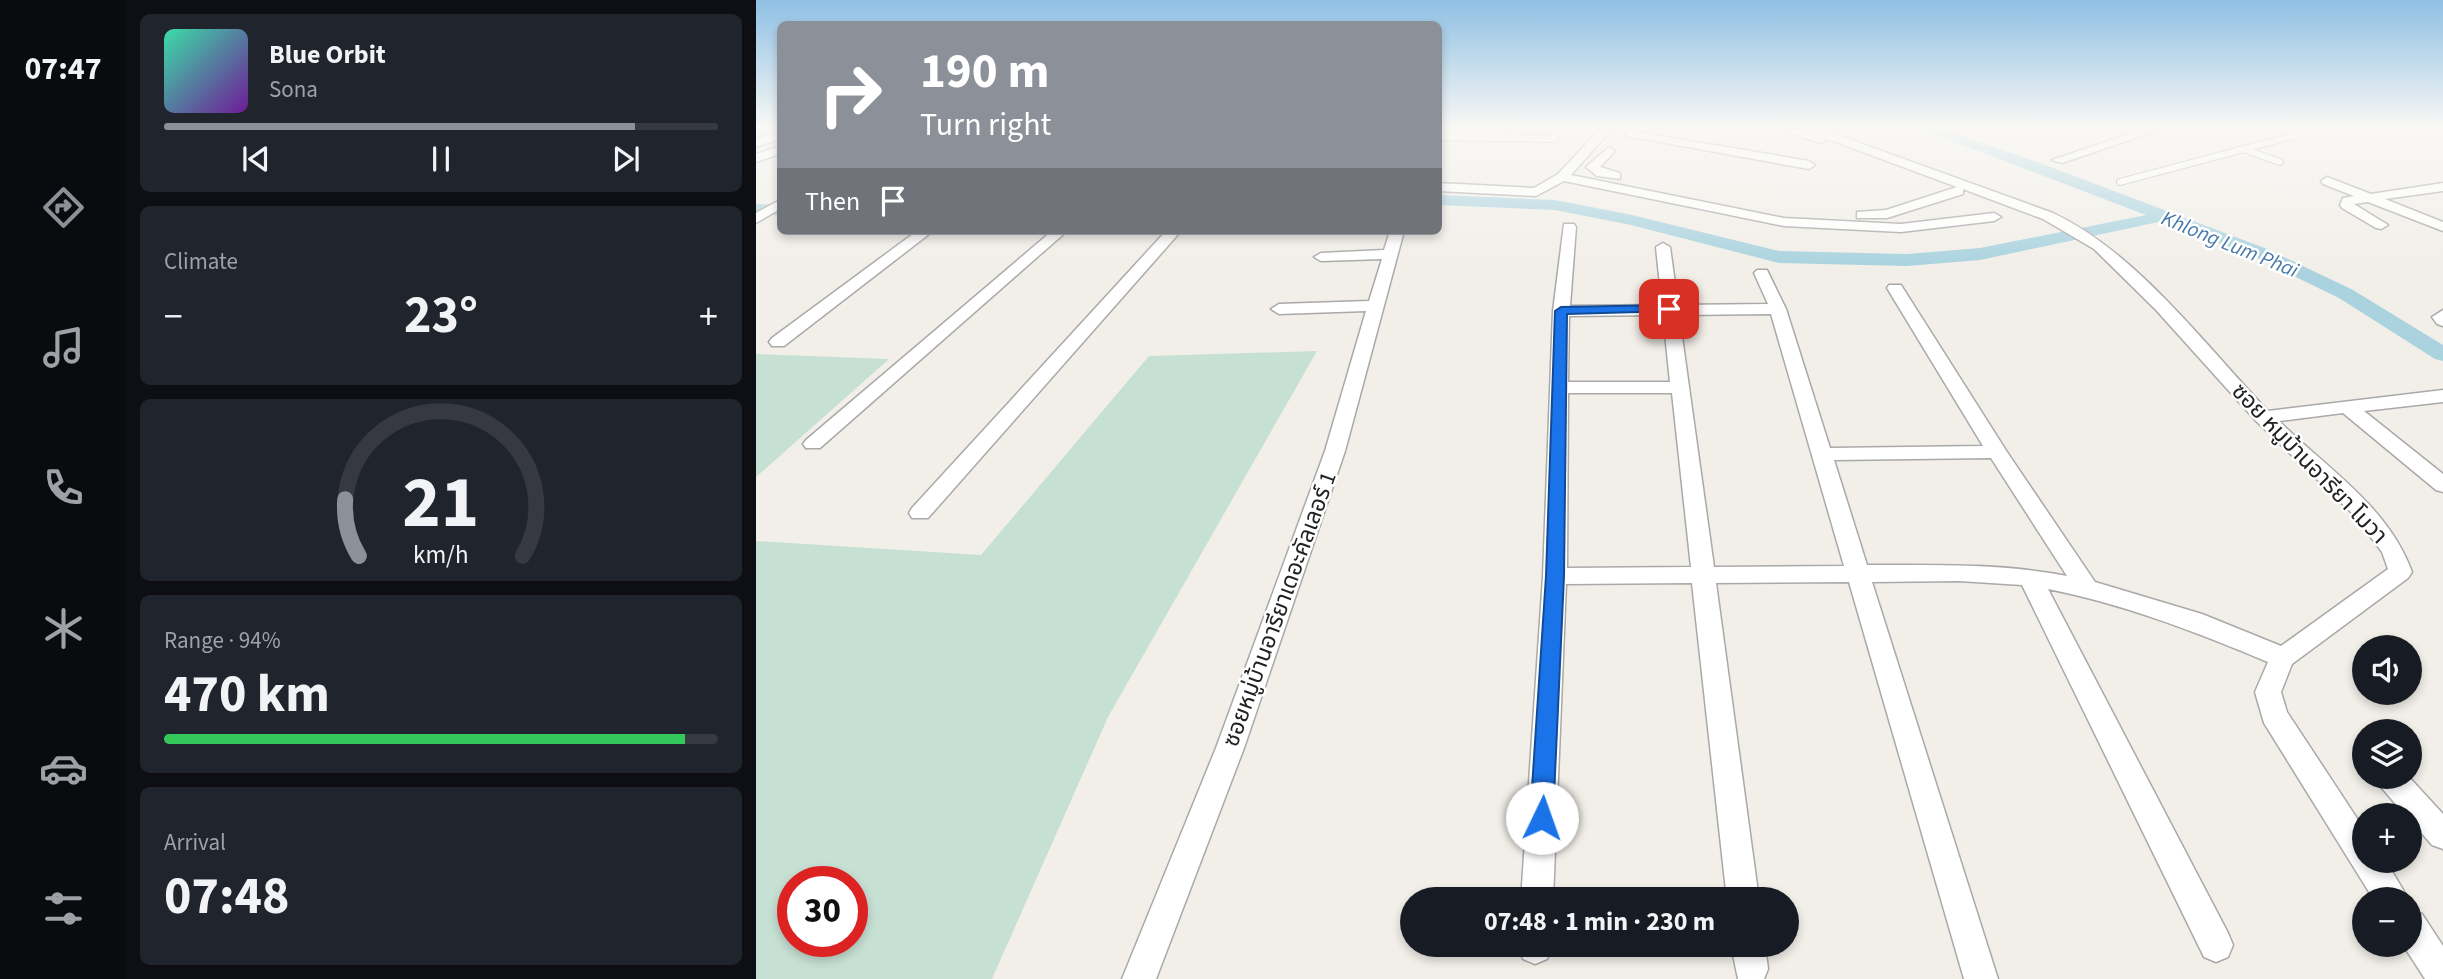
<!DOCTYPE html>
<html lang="en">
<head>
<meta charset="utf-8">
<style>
	:root { --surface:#171b24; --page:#20242c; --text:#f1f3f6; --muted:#9ea1a6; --line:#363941; --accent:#8c9099 }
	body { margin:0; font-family:"Source Sans 3","Noto Sans Thai",sans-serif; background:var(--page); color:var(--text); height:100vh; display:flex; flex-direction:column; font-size:26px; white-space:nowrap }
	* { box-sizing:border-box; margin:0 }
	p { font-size:23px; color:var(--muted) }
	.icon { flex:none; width:38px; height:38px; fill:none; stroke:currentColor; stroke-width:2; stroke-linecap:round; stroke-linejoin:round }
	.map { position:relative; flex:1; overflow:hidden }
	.sheet { display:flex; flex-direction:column; gap:14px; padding:14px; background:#0d0f14; width:630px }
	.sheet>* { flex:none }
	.top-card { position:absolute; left:21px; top:21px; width:665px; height:214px; border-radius:10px; box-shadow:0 4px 10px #0003; background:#8c9099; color:#fff; overflow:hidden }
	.tools { position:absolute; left:1596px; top:635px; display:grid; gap:14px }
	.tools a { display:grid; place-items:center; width:70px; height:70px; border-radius:50%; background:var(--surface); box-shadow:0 4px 10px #0003; font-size:35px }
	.speed { position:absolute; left:21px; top:866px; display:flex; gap:14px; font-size:35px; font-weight:700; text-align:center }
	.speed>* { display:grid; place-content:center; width:91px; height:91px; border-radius:50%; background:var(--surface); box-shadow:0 4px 10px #0003; line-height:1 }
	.speed .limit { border:10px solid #d22; background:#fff; color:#111 }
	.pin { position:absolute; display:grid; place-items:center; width:60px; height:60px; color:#fff; margin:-30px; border-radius:14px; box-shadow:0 4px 10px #0006 }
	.me { position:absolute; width:77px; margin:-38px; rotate:3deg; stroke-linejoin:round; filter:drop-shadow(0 0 5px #0008) }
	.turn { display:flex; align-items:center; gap:24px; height:147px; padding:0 28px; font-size:32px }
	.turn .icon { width:91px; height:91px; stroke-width:2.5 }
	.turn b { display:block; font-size:49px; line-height:60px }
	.then { display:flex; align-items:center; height:66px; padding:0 28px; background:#0003; gap:14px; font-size:26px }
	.big { font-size:52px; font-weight:700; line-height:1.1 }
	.sheet .widget { flex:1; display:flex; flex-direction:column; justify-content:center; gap:10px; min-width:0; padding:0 24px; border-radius:10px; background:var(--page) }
	.sheet .dial { align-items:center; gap:0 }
	.dial svg { height:182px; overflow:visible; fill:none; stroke:var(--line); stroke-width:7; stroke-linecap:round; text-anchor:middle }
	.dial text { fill:var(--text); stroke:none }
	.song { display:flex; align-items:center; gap:21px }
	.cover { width:84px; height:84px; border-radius:10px; background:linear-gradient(135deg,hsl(160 70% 55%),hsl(280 70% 35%)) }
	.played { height:7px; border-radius:4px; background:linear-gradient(90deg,var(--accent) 85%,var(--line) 85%) }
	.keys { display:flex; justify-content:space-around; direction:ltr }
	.heat { display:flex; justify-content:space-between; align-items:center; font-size:38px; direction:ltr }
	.charge { height:10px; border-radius:5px; background:linear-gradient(90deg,#34c759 94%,var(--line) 0) }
	.trip { position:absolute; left:644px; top:887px; width:399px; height:70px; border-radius:35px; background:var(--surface); box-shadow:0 4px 10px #0003; font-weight:700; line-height:70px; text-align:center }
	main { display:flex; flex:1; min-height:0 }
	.tab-bar { display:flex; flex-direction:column; width:126px; justify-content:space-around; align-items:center; background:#090b0e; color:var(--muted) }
	.tab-bar .icon { width:49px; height:49px }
	.tab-bar .active { color:var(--accent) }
	.tab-bar b { font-size:32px; color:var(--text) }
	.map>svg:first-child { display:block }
	.wetland { fill:#c6e0d4; fill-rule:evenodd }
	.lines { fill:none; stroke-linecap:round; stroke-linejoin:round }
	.canal { fill:#aad3df; fill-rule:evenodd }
	.service-casing { stroke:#a9a9a9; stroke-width:8 }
	.minor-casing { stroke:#a9a9a9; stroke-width:3 }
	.service { stroke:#fff; stroke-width:6 }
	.minor { fill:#fff; fill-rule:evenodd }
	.route { fill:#1a73e8; stroke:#114b97; stroke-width:2 }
	.labels { text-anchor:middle; stroke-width:5; stroke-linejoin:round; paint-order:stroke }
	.far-water-label { font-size:21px; font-style:italic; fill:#4a7aab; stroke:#fff }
	.street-label { font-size:23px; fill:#222; stroke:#fff }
</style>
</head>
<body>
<main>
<nav class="tab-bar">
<b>07:47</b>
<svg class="icon active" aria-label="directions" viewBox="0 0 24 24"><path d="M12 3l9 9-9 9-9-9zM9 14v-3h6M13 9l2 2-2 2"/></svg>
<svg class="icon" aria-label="music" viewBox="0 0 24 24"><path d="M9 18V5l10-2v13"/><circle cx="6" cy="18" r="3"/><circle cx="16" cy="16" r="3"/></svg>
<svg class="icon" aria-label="phone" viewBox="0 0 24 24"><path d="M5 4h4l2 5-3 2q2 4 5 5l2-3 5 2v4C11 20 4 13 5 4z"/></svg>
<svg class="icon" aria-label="climate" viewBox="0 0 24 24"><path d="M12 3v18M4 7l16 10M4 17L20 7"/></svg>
<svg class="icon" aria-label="car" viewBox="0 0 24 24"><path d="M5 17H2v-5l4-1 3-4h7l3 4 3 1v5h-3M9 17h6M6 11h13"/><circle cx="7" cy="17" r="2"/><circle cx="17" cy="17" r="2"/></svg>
<svg class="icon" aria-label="filters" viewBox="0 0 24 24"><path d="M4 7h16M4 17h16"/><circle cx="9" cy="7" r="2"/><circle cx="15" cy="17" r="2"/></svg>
</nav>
<section class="sheet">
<div class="widget">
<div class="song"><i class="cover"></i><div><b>Blue Orbit</b><p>Sona</p></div></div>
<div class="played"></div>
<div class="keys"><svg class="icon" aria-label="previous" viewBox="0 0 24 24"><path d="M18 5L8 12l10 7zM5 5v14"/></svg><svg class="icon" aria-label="pause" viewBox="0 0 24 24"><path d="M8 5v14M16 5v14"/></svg><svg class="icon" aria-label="next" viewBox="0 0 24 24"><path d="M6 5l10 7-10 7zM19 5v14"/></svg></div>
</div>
<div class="widget"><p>Climate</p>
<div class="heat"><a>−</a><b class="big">23°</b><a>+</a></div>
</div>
<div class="widget dial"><svg viewBox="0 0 100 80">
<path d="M14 69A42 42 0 1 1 86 69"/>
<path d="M14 69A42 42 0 0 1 8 44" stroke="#8c9099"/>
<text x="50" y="56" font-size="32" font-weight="700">21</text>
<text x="50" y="72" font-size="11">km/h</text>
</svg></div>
<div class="widget"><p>Range · 94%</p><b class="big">470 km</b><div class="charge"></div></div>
<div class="widget"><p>Arrival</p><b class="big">07:48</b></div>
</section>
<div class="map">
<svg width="1687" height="979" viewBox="0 0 1687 979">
	<rect width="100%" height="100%" fill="#f2efe9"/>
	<g class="wetland">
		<path d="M 561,351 L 352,717 L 236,979 L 0,979 L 0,541 L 225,555 L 393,356 ZM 37,882 L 96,882 L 96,942 L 37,942 Z"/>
		<polygon points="0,354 133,359 0,477"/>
	</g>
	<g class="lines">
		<g class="canal">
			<polygon points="1165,129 1186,129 1292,166 1511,249 1597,290 1687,345 1687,361 1679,359 1583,298 1499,257 1407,221 1224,260 1151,266 1023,263 875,225 799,210 682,205 682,195 799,200 876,215 1023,251 1151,254 1224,248 1390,215"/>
			<polygon points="0,204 24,205 24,215 0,214"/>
		</g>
		<g class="service-casing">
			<g id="service">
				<polyline points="682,137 799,139"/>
				<polyline points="1490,150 1524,162"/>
				<polyline points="1364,182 1563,129"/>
			</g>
		</g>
		<g class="minor-casing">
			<g id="minor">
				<polygon points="844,129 856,129 815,175 1028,218 1145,224 1238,213 1245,217 1238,221 1145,232 1028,226 808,181 780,196 682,191 682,183 778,188 802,174"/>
				<path d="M 1022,129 L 1041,129 L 1060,135 L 1048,129 L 1065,129 L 1297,213 C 1380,252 1449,345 1512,411 L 1687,390 L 1687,402 L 1608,411 L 1687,474 L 1687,492 L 1680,490 L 1587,413 L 1523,421 C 1571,469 1632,506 1656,572 L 1652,578 L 1536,664 L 1525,692 L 1531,712 L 1608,829 L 1608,861 L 1630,861 L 1653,900 L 1618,900 L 1508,723 L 1499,692 L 1512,662 C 1440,632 1368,604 1292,589 L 1472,933 L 1477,945 L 1472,957 L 1460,962 L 1448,957 L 1266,585 L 1203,581 L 1116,582 L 1242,979 L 1208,979 L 1093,582 L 960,583 L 1003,900 L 971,900 L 936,583 L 810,584 L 797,900 L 765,900 L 787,576 L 797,311 L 808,224 L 818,224 L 820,227 L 814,306 L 906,305 L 900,247 L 907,243 L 914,247 L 922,305 L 1012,304 L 998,273 L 1001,270 L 1011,270 L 1030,309 L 1074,448 L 1227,446 L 1131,288 L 1133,285 L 1145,285 L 1251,452 L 1339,582 L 1446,614 L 1525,646 L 1632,569 L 1626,552 L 1598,515 L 1500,421 L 1400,310 L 1338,249 L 1287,219 L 1207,189 L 1207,194 L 1131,218 L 1101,218 L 1101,212 L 1130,210 L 1201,187 L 1069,138 L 1068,142 L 1064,143 ZM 1015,314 L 1088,566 L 958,567 L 923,315 ZM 907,315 L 914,382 L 812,382 L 813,316 ZM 812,393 L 916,393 L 935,567 L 811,568 ZM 1235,458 L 1311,576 C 1245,563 1178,565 1111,565 L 1078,460 Z"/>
				<polygon points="1388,129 1406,129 1306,163 1296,160"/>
				<polygon points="875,131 1053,161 1059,165 1053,169 871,136 869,134"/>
				<polygon points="24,132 24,139 0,147 0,139"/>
				<polygon points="24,146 24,154 0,162 0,154"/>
				<polygon points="853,147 859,151 844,167 864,173 864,179 841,176 830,167"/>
				<polygon points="1571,177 1615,194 1687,183 1687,191 1629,199 1687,222 1687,231 1612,202 1598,204 1632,225 1625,229 1620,228 1586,208 1584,205 1587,198 1598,196 1567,184 1565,181"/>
				<polygon points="24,200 24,209 0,223 0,213"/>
				<polygon points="161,231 177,231 28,346 16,346 13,342 16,338"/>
				<polygon points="296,231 311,231 64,448 50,448 47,444 50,440"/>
				<polygon points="410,231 425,231 172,518 156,518 153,513 156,508"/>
				<polygon points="634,231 648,231 589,451 488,748 400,979 366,979 460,748 569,451 610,311 523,314 515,309 523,304 613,301 626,259 565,261 558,257 565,253 628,250"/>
				<polygon points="1687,310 1687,326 1681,324 1676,317"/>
				<polygon points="1620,777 1653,777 1687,814 1687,849 1676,845 1654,820 1654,816 1650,816 1624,786"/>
				<polygon points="1654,910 1666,914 1687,946 1687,979 1669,979 1647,945 1654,945"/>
				<polygon points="762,945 796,945 796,947 791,959 779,964 767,959"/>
				<polygon points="975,945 1009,945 1012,969 1008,979 982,979"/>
			</g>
		</g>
		<use href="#service" class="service"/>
		<use href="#minor" class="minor"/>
	</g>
	<linearGradient id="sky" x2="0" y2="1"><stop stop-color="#8fc0e4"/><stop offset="0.48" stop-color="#f9f8f5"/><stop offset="1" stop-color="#f9f8f5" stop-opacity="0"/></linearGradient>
	<rect width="1687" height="266" fill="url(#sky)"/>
	<polygon class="route" points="913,305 919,309 918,311 811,314 808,576 797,818 794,826 786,829 778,826 774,818 790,576 799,311 805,307"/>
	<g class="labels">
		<g class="far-water-label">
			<text transform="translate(1474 244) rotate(22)" y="7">Khlong Lum Phai</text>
		</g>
		<g class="street-label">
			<text transform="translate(1554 463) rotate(46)" y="8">ซอย หมูบ้านอารียา โมวา</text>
			<text transform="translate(523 609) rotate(-70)" y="8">ซอยหมู่บ้านอารียาเดอะคัลเลอร์ 1</text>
		</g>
	</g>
</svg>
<div class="tools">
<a><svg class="icon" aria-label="sound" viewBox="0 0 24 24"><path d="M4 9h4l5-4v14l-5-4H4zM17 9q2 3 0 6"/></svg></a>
<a><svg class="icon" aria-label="layers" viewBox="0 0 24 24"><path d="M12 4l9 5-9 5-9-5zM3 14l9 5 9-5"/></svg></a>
<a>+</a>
<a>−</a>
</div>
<div class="speed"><div class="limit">30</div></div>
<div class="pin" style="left:913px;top:309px;background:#d93025"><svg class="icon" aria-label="arrive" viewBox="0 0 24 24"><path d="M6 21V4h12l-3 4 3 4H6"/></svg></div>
<svg class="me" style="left:786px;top:818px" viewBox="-20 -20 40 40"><circle r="19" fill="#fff"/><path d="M0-13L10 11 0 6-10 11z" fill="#1a73e8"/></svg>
<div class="trip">07:48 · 1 min · 230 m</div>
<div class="top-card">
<div class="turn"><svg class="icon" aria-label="right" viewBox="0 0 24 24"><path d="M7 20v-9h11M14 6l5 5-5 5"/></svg><div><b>190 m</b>Turn right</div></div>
<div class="then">Then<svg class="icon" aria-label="arrive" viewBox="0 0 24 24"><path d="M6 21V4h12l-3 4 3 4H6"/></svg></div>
</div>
</div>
</main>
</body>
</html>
